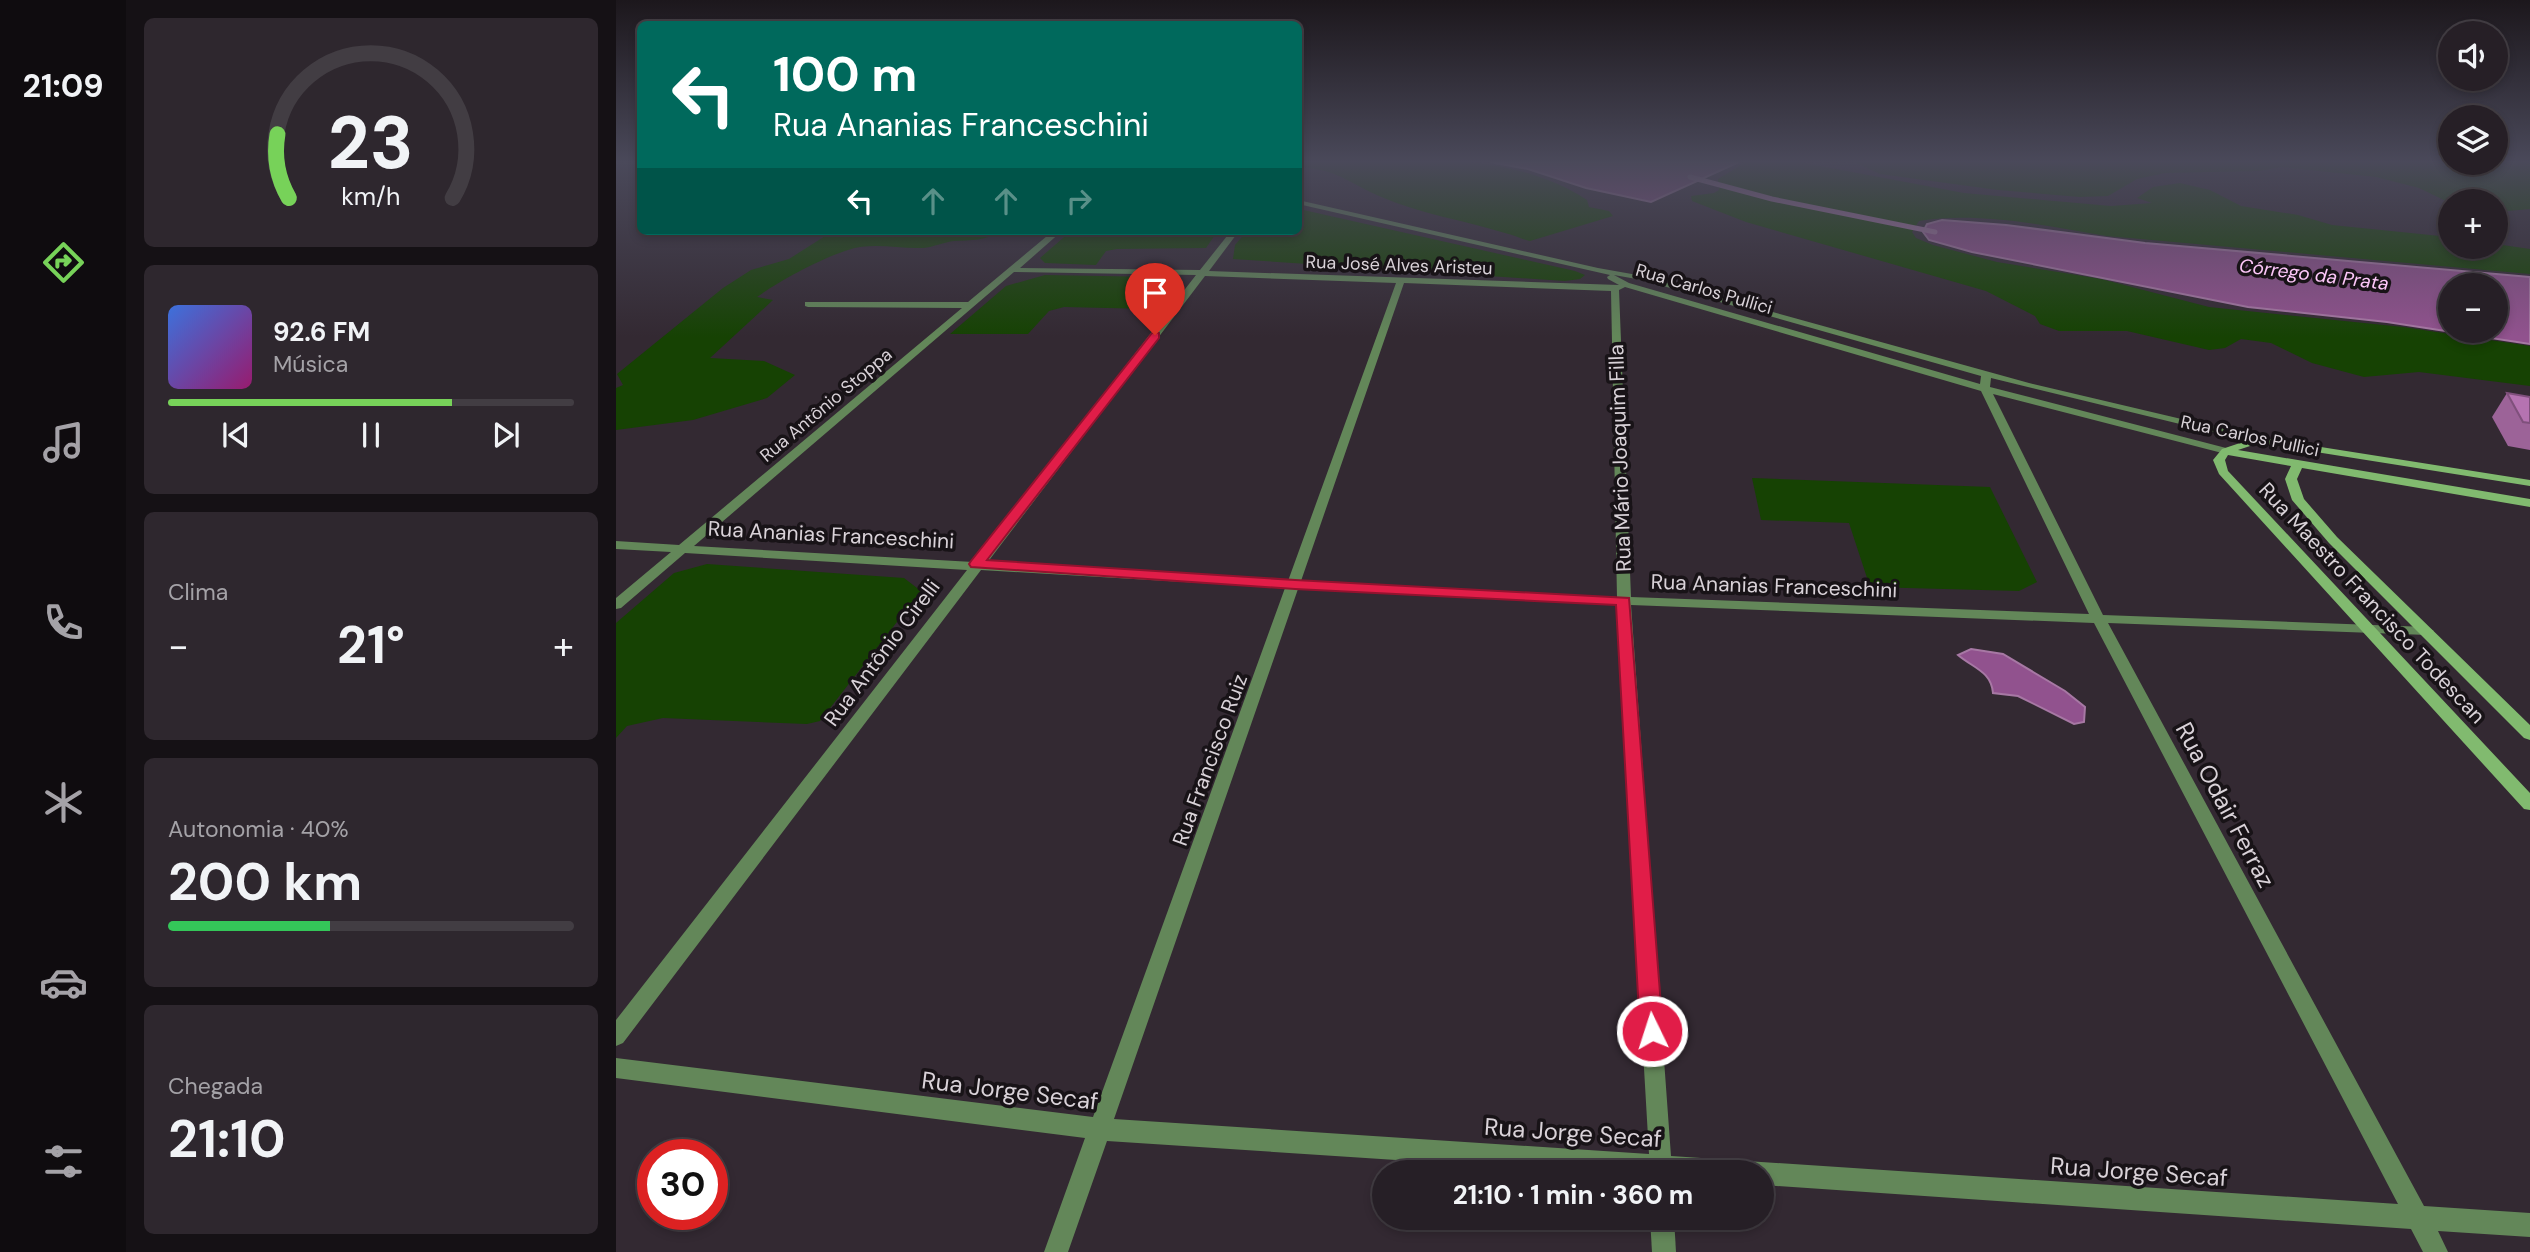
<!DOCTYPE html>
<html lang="pt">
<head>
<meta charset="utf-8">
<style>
	:root { --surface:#261f26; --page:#2e272e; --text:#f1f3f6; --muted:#a4a2a7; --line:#423d43; --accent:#77d259 }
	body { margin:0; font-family:"DM Sans",sans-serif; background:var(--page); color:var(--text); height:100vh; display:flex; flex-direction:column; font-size:26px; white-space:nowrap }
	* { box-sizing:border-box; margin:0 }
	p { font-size:23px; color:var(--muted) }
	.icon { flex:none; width:38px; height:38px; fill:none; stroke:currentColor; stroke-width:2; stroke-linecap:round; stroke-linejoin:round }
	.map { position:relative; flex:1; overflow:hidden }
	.panel { display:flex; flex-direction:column; gap:18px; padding:18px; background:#151115; width:490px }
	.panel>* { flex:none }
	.guide { position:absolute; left:21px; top:21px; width:665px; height:214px; border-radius:10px; box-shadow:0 4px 10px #0003,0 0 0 2px var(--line); background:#00695c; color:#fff; overflow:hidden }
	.controls { position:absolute; left:1822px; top:21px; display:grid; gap:14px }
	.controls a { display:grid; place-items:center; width:70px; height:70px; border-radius:50%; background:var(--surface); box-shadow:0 4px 10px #0003,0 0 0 2px var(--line); font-size:35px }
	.speed { position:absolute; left:21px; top:1139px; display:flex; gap:14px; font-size:35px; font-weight:700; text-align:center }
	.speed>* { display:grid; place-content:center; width:91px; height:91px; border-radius:50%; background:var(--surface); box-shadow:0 4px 10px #0003,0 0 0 2px var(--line); line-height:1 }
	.speed .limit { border:10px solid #d22; background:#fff; color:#111 }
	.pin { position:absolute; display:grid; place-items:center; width:60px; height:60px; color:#fff; margin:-72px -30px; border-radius:50% 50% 50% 0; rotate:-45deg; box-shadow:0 0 7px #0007 }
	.pin .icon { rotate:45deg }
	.me { position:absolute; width:77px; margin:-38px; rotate:356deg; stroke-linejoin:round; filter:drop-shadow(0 0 5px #0008) }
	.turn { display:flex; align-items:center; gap:24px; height:147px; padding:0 21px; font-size:32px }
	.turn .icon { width:91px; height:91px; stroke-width:2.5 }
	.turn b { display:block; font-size:49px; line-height:60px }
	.lanes { display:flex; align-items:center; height:66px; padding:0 21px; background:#0003; justify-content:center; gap:35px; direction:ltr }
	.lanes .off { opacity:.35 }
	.big { font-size:52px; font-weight:700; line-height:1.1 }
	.panel .card { flex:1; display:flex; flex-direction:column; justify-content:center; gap:10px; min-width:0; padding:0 24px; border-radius:10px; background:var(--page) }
	.panel .dial { align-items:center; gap:0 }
	.dial svg { height:182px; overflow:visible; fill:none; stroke:var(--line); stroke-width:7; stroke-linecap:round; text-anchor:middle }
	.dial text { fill:var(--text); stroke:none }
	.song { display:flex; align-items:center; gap:21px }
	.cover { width:84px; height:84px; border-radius:10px; background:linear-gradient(135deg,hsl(220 70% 55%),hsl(320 70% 35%)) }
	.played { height:7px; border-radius:4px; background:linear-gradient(90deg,var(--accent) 70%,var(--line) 70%) }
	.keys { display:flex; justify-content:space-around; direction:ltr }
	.heat { display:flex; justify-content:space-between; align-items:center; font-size:38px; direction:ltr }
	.charge { height:10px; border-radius:5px; background:linear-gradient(90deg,#34c759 40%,var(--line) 0) }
	.trip { position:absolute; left:756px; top:1160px; width:402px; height:70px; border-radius:35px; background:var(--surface); box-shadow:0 4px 10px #0003,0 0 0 2px var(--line); font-weight:700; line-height:70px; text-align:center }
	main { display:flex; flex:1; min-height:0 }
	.tabs { display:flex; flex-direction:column; width:126px; justify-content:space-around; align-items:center; background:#0f0c0f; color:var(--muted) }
	.tabs .icon { width:49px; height:49px }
	.tabs .active { color:var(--accent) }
	.tabs b { font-size:32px; color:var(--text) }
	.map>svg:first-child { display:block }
	.green { fill:#164203 }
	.water { fill:#91528e; stroke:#a778a4; stroke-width:2; fill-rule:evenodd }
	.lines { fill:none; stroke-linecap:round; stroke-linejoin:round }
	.stream { stroke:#a778a4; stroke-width:5 }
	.street { fill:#638759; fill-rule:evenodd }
	.secondary { fill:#81ba6f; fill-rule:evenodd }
	.wall { fill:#9c6398 }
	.building { fill:#b573b1; stroke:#7f507c; stroke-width:2 }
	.route { fill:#e11d48; stroke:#92132f; stroke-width:2 }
	.labels { text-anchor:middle; stroke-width:7; stroke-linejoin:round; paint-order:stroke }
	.far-street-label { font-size:18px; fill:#d9d2d8; stroke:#181317 }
	.far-water-label { font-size:19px; font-style:italic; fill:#fdc7f9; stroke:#181317 }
	.street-label { font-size:21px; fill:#d9d2d8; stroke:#181317 }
	.near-street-label { font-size:24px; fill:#d9d2d8; stroke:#181317 }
</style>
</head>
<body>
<main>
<nav class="tabs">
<b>21:09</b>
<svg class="icon active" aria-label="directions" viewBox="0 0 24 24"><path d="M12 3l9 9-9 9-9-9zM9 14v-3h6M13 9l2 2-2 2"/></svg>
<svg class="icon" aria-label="music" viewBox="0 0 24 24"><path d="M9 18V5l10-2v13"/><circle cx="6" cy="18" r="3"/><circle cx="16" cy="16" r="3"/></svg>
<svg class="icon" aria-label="phone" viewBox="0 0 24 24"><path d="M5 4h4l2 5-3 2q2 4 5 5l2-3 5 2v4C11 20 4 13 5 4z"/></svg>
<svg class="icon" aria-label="climate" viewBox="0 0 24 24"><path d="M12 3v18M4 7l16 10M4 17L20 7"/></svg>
<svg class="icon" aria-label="car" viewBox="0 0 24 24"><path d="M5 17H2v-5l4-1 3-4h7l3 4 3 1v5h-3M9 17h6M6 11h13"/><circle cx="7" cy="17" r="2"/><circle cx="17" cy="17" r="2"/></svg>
<svg class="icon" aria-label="filters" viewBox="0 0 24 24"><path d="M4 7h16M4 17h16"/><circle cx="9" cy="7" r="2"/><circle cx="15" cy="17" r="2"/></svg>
</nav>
<section class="panel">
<div class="card dial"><svg viewBox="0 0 100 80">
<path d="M14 69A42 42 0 1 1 86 69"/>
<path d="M14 69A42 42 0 0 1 9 41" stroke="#77d259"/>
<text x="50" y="56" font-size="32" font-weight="700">23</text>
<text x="50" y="72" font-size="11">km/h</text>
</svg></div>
<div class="card">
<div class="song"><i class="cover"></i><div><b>92.6 FM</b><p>Música</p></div></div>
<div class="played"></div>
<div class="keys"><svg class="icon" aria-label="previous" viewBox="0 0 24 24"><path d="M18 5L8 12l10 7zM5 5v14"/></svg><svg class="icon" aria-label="pause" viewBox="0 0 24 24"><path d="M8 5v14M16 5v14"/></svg><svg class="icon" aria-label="next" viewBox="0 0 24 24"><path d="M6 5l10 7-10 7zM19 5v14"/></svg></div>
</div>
<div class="card"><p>Clima</p>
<div class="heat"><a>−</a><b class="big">21°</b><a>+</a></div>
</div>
<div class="card"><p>Autonomia · 40%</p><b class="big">200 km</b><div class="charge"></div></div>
<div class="card"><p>Chegada</p><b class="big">21:10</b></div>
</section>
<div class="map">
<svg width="1914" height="1252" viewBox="0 0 1914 1252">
	<rect width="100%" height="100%" fill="#332932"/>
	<g class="green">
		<path d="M 682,162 C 778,161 889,146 971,200 L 973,207 L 993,211 L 997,216 L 914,241 C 905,239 898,235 889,233 C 847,220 804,214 763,196 C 729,181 723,170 683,167 Z"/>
		<path d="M 1130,162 L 1183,162 L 1348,193 L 1495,206 L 1536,203 L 1521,198 L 1537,187 L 1564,183 L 1594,190 L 1625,206 L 1682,215 L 1716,225 L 1834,237 L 1834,247 L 1880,247 L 1880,244 L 1914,249 L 1914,274 L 1491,236 C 1433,226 1361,211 1303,221 L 1296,232 L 1300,238 L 1317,245 L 1381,262 L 1485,279 L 1593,307 L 1787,327 L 1914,346 L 1914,386 L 1803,372 L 1748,377 L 1696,363 L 1655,343 L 1625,339 L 1609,348 L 1593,350 L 1511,331 L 1443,331 L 1424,324 L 1419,316 L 1370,291 L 1130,222 L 1076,201 L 1075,196 L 1098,193 L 1103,190 L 1102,179 Z"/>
		<polygon points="1238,162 1914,162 1914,209 1880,212 1880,201 1834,203 1803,188 1760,177 1666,167 1643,171 1549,173 1521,179 1492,196 1464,197 1382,190 1264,174"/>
		<polygon points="683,209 959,271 969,275 964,279 949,281 617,259 619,245 631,231 682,231"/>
		<path d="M 217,231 L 384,231 C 371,241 354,240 338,241 C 328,242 318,247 307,248 C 282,249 256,242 232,250 C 206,258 163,281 141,297 L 157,300 L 94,358 L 148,361 L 179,375 L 151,398 L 77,420 L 0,430 L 0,388 L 7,385 L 1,374 L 107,288 L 135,270 L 173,259 Z"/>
		<polygon points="455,231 601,231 601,232 590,248 501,249 490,251 480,265 429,263 424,258"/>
		<polygon points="429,275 542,277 554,279 560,285 543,306 535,309 448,307 433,311 412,334 334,334 390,286"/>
		<polygon points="1136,478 1374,487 1421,582 1403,591 1254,587 1233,523 1145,520"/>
		<polygon points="91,564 288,578 305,591 204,721 191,724 47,718 11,726 0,738 0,623 58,573"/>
	</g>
	<g class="water">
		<polygon points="874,162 1123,162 1035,202 970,188 912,169"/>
		<path d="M 1326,220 L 1390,225 L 1529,243 L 1914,277 L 1914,344 L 1771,322 L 1632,307 L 1356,252 L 1313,240 L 1307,232 L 1311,224 ZM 1834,285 L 1880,285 L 1880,331 L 1834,331 Z"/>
		<path d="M 1355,649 L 1387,654 L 1449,691 L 1469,707 L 1468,722 L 1458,724 L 1402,696 L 1377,693 C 1375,671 1357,668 1342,655 Z"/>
	</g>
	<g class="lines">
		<polyline class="stream" points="1074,177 1156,199 1319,232"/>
		<g class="street">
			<path d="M 682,200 L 982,268 L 1027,276 L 1413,383 L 1646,438 L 1646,442 L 1642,443 L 1375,378 L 1374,387 L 1614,449 L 1616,451 L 1610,454 L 1377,394 L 1487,615 L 1811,627 L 1818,631 L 1811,635 L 1492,623 L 1808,1206 L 1914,1213 L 1914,1237 L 1822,1231 L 1832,1252 L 1807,1252 L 1795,1229 L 1146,1185 L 1146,1172 L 963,1172 L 491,1141 L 452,1252 L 428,1252 L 469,1138 L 0,1078 L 0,1058 L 477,1117 L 669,588 L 365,570 L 7,1043 L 0,1046 L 0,1020 L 351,570 L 69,553 L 5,608 L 0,609 L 0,598 L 55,552 L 0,549 L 0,541 L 63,545 L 346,308 L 192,307 L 189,306 L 189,302 L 352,302 L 437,231 L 446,231 L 404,268 L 584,270 L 615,231 L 623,231 L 593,271 L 1003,285 L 992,279 L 991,277 L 994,275 L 682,204 ZM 398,272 L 580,275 L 357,562 L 78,546 ZM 998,275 L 1026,280 L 1365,376 L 1364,384 L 1013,283 ZM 589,276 L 780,283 L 672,581 L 371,563 ZM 788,283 L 995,291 L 1001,597 L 685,581 ZM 1009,287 L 1365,391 L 1473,614 L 1015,597 L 1003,290 ZM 682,589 L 1001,605 L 1033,1154 L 498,1119 ZM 1015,605 L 1478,623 L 1782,1204 L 1055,1156 Z"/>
			<polygon points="1034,1218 1058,1218 1060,1252 1036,1252"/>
		</g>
		<polygon class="secondary" points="1642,437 1914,480 1914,486 1643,443 1622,450 1914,499 1914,507 1686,468 1681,479 1688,499 1721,537 1914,725 1914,740 1908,738 1713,543 1676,500 1669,479 1675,466 1612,455 1609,460 1612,471 1914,793 1914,810 1908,809 1603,474 1597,460 1606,449"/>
	</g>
	<polygon class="wall" points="1891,393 1914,397 1914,450 1892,446 1876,417"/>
	<polygon class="building" points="1891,393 1914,397 1914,423 1907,422"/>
	<linearGradient id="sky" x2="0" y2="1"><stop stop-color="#1c171c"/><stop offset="0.48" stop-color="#4a495a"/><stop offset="1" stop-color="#4a495a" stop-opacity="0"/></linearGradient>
	<rect width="1914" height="337" fill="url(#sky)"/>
	<polygon class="route" points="539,332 543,333 543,338 371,560 679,580 1013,598 1047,1031 1044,1038 1036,1041 1027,1038 1024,1031 1000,605 679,589 355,567 353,564 355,561 536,333"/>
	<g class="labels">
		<g class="far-street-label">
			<text transform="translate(783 265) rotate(2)" y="6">Rua José Alves Aristeu</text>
			<text transform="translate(1088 289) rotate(16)" y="6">Rua Carlos Pullici</text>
			<text transform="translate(210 405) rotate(-40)" y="6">Rua Antônio Stoppa</text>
			<text transform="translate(1634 436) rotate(12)" y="6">Rua Carlos Pullici</text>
		</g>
		<g class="far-water-label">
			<text transform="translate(1698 274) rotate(7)" y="7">Córrego da Prata</text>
		</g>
		<g class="street-label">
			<text transform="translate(1004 458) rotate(-92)" y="7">Rua Mário Joaquim Filla</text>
			<text transform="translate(215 535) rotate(3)" y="7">Rua Ananias Franceschini</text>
			<text transform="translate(1158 586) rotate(2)" y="7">Rua Ananias Franceschini</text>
			<text transform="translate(1756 603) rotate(47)" y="7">Rua Maestro Francisco Todescan</text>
			<text transform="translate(266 653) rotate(-53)" y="7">Rua Antônio Cirelli</text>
			<text transform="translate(594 760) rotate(-70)" y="7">Rua Francisco Ruiz</text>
		</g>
		<g class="near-street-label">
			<text transform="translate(1609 805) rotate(62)" y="8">Rua Odair Ferraz</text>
			<text transform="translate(394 1091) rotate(7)" y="8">Rua Jorge Secaf</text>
			<text transform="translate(957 1133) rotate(4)" y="8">Rua Jorge Secaf</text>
			<text transform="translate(1523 1172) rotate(4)" y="8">Rua Jorge Secaf</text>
		</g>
	</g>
</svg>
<div class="controls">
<a><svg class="icon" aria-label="sound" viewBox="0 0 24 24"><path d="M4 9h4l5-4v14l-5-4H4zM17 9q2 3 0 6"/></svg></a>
<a><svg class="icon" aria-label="layers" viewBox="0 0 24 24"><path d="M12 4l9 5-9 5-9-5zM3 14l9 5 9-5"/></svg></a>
<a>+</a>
<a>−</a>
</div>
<div class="speed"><div class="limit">30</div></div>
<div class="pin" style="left:539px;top:335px;background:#d93025"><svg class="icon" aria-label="arrive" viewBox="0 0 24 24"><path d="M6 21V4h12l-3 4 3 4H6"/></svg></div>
<svg class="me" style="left:1036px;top:1031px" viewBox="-20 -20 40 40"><circle r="17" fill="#e11d48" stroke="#fff" stroke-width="3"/><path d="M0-11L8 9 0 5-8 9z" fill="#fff"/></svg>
<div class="trip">21:10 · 1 min · 360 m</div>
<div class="guide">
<div class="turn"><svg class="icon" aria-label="left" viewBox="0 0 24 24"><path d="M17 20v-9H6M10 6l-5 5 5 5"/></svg><div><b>100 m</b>Rua Ananias Franceschini</div></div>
<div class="lanes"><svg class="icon" aria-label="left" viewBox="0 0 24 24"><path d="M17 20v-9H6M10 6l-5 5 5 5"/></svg><svg class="icon off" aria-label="ahead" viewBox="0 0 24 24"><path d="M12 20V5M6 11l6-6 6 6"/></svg><svg class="icon off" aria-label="ahead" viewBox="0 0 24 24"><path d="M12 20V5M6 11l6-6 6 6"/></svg><svg class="icon off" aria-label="right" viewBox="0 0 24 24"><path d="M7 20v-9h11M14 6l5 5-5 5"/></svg></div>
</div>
</div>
</main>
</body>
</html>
